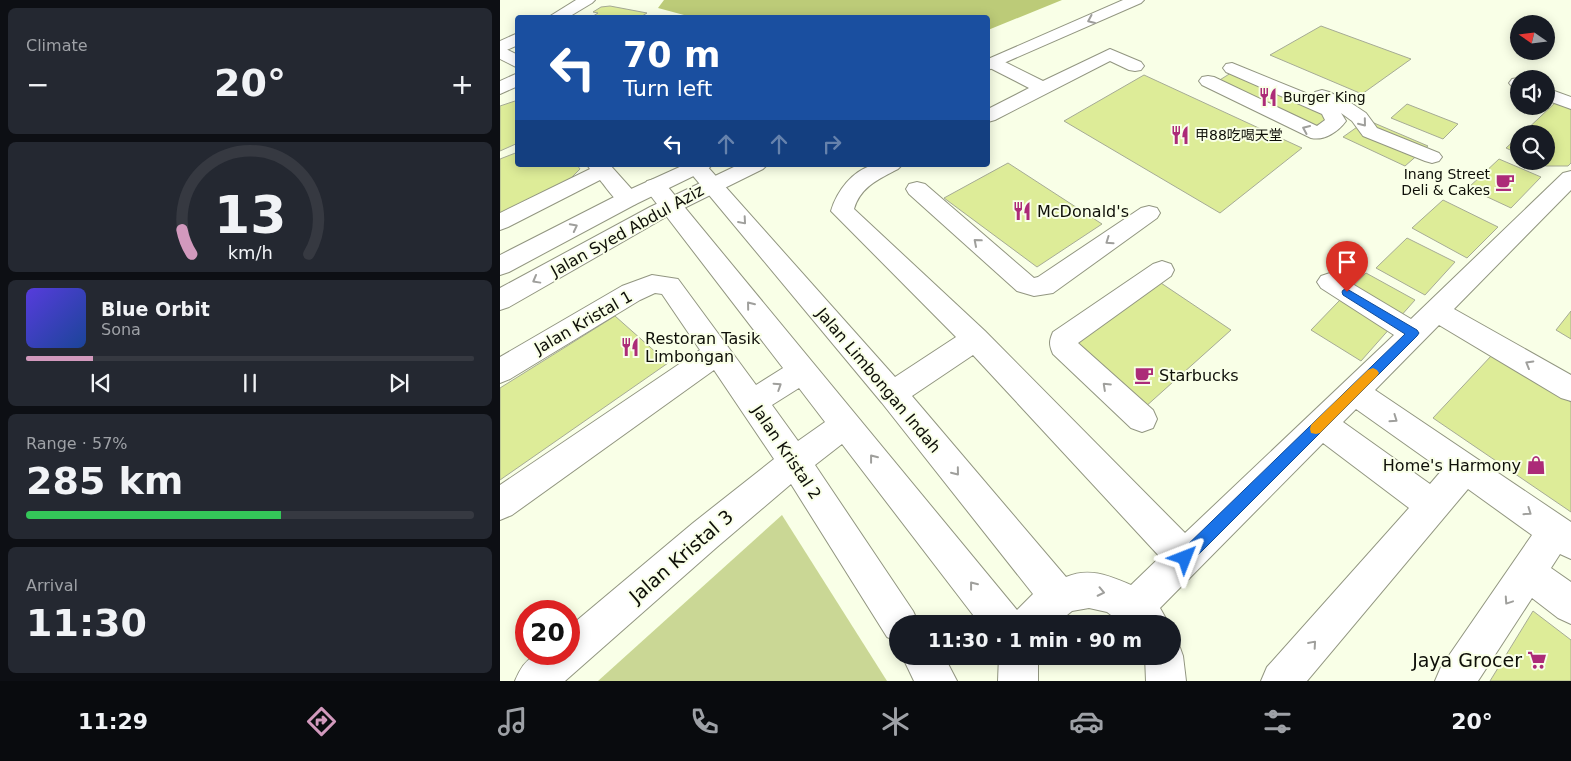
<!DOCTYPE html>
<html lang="en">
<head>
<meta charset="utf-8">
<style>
	:root { --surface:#171b24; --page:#242831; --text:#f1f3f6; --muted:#9ea1a6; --line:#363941; --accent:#d299bd }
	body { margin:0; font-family:"DejaVu Sans","Noto Sans SC",sans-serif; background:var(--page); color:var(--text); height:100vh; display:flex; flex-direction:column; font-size:19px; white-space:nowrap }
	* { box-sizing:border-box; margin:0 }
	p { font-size:16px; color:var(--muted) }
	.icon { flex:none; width:28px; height:28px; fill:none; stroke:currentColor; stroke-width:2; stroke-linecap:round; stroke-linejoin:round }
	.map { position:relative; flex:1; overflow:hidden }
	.sheet { display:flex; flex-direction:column; gap:8px; padding:8px; background:#0d0f14; width:500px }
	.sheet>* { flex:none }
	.banner { position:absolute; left:15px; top:15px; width:475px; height:152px; border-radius:5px; box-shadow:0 2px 12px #0003; background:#1a4fa0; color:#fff; overflow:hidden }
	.needle { width:32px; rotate:284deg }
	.tools { position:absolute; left:1010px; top:15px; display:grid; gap:10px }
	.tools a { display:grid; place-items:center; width:45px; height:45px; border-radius:50%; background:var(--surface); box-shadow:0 2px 12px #0003; font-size:25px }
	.speed { position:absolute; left:15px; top:600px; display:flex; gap:10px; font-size:25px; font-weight:700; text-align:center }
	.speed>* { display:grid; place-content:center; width:65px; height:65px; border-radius:50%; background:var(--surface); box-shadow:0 2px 12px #0003; line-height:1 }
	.speed .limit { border:8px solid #d22; background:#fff; color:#111 }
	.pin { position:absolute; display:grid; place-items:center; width:42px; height:42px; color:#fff; margin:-51px -21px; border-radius:50% 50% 50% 0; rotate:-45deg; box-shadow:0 0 5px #0007 }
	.pin .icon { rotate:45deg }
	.me { position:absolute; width:55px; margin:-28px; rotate:45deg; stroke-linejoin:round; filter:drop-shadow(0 0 4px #0008) }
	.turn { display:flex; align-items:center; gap:18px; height:105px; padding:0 25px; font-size:22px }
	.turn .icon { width:65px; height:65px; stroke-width:2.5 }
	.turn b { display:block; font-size:35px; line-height:42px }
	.lanes { display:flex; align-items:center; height:48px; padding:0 25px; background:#0003; justify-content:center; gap:25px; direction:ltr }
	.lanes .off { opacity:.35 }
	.big { font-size:38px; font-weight:700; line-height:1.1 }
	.sheet .widget { flex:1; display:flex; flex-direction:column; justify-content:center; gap:8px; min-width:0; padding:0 18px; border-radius:8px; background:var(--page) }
	.sheet .dial { align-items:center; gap:0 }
	.dial svg { height:130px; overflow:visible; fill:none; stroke:var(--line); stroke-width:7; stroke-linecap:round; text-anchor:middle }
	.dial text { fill:var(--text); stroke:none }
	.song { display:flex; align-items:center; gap:15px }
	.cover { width:60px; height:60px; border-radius:8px; background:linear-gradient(135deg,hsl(250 70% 55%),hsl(220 70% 35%)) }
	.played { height:5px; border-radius:2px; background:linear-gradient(90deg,var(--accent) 15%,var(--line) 15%) }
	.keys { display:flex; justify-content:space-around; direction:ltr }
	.heat { display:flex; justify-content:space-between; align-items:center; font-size:28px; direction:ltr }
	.charge { height:8px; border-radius:4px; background:linear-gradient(90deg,#34c759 57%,var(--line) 0) }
	.trip { position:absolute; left:389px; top:615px; width:292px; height:50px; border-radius:25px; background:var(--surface); box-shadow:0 2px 12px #0003; font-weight:700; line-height:50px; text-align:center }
	.tab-bar { display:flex; height:80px; justify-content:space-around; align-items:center; background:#090b0e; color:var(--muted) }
	.tab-bar .icon { width:35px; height:35px }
	.tab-bar .active { color:var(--accent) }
	.tab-bar b { font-size:22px; color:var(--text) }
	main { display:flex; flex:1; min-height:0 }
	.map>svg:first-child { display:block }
	.green { fill:#cad795 }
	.forest { fill:#bccb78 }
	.building { fill:#ddec98; stroke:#a6ab95 }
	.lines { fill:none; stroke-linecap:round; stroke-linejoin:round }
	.minor-casing { stroke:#929681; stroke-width:2 }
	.major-casing { stroke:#929681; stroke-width:2 }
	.minor { fill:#fff; fill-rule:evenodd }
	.major { fill:#fff; fill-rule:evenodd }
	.oneway { stroke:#9f9f9c }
	.route { fill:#1a73e8; stroke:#114b97 }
	.slow { fill:#f59e0b }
	.labels { text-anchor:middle; stroke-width:4; stroke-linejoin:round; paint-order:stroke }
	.far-poi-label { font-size:14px; fill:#0e0f08; stroke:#f9ffe7; text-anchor:start }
	.poi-label { font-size:16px; fill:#0e0f08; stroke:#f9ffe7; text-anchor:start }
	.street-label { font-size:16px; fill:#0e0f08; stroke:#f9ffe7 }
	.near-street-label { font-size:19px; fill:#0e0f08; stroke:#f9ffe7 }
	.near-poi-label { font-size:19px; fill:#0e0f08; stroke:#f9ffe7; text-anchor:end }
</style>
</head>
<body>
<main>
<section class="sheet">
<div class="widget"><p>Climate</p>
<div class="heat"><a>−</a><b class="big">20°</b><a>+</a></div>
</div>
<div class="widget dial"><svg viewBox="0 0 100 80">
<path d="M14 69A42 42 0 1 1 86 69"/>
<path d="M14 69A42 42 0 0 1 8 54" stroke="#d299bd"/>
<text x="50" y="56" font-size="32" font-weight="700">13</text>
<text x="50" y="72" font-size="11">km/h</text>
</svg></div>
<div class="widget">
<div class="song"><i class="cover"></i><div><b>Blue Orbit</b><p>Sona</p></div></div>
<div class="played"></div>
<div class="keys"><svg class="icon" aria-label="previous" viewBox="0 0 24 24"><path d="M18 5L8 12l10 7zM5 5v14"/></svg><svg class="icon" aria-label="pause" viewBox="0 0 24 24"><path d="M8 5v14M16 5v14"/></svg><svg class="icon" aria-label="next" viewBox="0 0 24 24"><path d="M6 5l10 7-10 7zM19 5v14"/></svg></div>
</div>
<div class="widget"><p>Range · 57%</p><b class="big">285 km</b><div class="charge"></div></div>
<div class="widget"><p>Arrival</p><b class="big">11:30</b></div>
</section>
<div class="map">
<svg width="1071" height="681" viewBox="0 0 1071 681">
	<rect width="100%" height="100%" fill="#f9ffe7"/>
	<polygon class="green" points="282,515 387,681 98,681"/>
	<polygon class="forest" points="164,0 562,0 488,30 488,18 180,17 184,15 158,8"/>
	<g class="building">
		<polygon points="110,6 147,13 139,18 90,18 98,13 93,12 101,7"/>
		<polygon points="821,26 911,59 862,94 770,55"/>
		<polygon points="734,71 824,111 828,118 811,129 715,83"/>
		<polygon points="644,75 802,148 720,213 564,121"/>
		<polygon points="18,100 18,143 0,151 0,106"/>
		<polygon points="1057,101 1071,107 1071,163 1068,166 1046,166 1036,161 1046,161 1046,134 1022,134"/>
		<polygon points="907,104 958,124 943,139 891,118"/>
		<polygon points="867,120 928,146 905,166 843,137"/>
		<polygon points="1019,136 1019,154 1006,148"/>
		<polygon points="18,152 18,165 77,165 80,169 67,182 0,214 0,159"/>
		<polygon points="999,159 1041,177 1011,208 968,188"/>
		<polygon points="508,163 602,224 537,267 444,198"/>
		<polygon points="943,200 998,227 967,258 912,228"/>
		<polygon points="907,238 955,262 925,295 876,268"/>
		<polygon points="866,273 915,300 861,361 811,330"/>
		<polygon points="655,279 731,330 644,408 571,343"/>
		<polygon points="1071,311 1071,339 1056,330"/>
		<polygon points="115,316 168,363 0,480 0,388"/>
		<polygon points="992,355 1071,402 1071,512 933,418"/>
		<polygon points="1033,611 1071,640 1071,681 990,681"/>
	</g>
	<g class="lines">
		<g class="minor-casing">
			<g id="minor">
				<polygon points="0,46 18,55 18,68 0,59"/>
				<polygon points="610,49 641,62 644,66 641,70 635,71 629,70 610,61 495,120 488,122 488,109 529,88 488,67 488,59 499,59 543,81"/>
				<path d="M 732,63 L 813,96 L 815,92 L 822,90 L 829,92 L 848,101 L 866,113 L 877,128 L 939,153 L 942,157 L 939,161 L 932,163 L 925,161 L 863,136 L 852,121 L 841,113 L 846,121 C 838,132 824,141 811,138 L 702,85 L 699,81 L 702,77 L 708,76 L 714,77 L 817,126 L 825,120 L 822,114 L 726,72 L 723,68 L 726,64 Z"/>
				<polygon points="18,73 18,86 0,94 0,81"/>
				<polygon points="1018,78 1023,79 1019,79 1019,89 1013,88 1009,83 1012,79"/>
				<polygon points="1046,88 1071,97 1071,109 1046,100"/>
				<path d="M 87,165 L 110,165 L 136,194 L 139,199 L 136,204 C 118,209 111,193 100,180 L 8,227 L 0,230 L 0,213 L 90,169 Z"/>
				<path d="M 187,165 L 206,165 L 395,377 L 456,337 L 331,211 C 337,191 352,171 373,165 C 381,163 393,165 402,165 L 398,169 C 379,179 360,187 354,209 L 485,331 L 685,533 L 894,335 L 821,288 L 817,282 L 821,276 L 830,273 L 839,276 L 911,319 L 1063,173 L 1071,171 L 1071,190 L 954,309 L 1071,375 L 1071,401 L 1061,398 L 939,325 L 875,390 L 1071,522 L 1071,559 L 1060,554 L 1051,568 L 1071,582 L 1071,624 L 1058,618 L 1032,598 L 978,681 L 935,681 L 941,667 L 1032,535 L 968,489 L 807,681 L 761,681 L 767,667 L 909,508 L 823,443 L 660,608 L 669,624 L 623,624 L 607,612 L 589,608 L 572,611 L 556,624 L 480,624 L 342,444 L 315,465 L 413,611 L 419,624 L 398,624 L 398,642 L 387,637 L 291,484 L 217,547 L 65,681 L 15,681 C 28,650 39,654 69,654 L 69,627 L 193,523 L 274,459 L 214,370 L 12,515 L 0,520 L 0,485 L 200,350 L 162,294 L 155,293 L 140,300 L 10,379 L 0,383 L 0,357 L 122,286 L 152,275 L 178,279 L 256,385 L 283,368 L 147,191 L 144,186 L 147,181 L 155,179 L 163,181 L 517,610 L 533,594 L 382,403 L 189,171 L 185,167 ZM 473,355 L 660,557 L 631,585 C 609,576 590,567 566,577 L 412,396 ZM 299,388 L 325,422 L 298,441 L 272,405 ZM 856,409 L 942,470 L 930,484 L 843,422 Z"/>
				<polygon points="417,182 425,184 534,278 538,277 641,208 649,206 657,208 660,213 657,218 553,293 534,296 517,291 409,194 406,189 409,184"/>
				<path d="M 662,261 L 671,264 L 674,270 L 671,276 L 578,343 L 653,410 L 657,419 L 653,428 L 642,432 L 631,428 L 553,354 C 549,345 549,341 553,332 L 653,264 Z"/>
				<polygon points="672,640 678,642 683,656 686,681 646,681 645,656 672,656"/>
				<polygon points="402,656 444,656 457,681 414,681"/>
				<polygon points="499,656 538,656 538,681 498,681"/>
			</g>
		</g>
		<g class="major-casing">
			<g id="major">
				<polygon points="76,0 95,0 92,3 67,18 47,18"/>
				<polygon points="623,0 644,0 641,3 488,70 488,59"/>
				<polygon points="18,33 18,45 0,53 0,41"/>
				<polygon points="184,165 212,165 208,169 136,204 9,272 0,275 0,255 120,194"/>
				<polygon points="238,165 267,165 263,169 166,217 9,307 0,310 0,288 150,207"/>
			</g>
		</g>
		<use href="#minor" class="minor"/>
		<use href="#major" class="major"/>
	</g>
	<defs><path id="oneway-chevron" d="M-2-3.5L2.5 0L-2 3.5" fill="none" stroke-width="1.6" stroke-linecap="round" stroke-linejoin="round" transform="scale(1.25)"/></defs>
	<g class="oneway">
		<use href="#oneway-chevron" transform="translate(591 20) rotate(156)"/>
		<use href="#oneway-chevron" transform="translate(863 123) rotate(51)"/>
		<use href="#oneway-chevron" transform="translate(806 129) rotate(-156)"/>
		<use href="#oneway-chevron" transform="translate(243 221) rotate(49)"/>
		<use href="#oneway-chevron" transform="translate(74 227) rotate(-27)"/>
		<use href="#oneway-chevron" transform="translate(609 241) rotate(145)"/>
		<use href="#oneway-chevron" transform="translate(477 242) rotate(-139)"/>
		<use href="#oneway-chevron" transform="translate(36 280) rotate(151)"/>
		<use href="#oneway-chevron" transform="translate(250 305) rotate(-129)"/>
		<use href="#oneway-chevron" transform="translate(1029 364) rotate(-150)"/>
		<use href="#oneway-chevron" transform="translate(278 386) rotate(-33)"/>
		<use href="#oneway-chevron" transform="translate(606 386) rotate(-137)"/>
		<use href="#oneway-chevron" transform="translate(894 419) rotate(35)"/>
		<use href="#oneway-chevron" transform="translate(373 458) rotate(-128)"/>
		<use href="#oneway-chevron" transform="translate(456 472) rotate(51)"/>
		<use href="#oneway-chevron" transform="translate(1028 512) rotate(35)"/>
		<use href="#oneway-chevron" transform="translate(473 585) rotate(-128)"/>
		<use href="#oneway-chevron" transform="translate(601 592) rotate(12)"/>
		<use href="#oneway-chevron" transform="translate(1008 601) rotate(124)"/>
		<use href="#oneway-chevron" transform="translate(813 644) rotate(-49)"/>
	</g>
	<polygon class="route" points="847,289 917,330 919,333 917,336 690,563 685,565 679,563 677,558 679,553 905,334 843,295 842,292 843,290"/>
	<polygon class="slow" points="873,368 877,370 879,373 877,376 820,433 816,434 811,433 810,429 811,425 868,370"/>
	<defs>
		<g id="restaurant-bare" transform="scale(1.5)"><path d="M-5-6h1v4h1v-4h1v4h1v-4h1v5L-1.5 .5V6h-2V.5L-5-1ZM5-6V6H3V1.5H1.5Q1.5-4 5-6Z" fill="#ac2b78" stroke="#f9ffe7" stroke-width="2.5" paint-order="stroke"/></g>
		<g id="cafe-bare" transform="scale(1.5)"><path d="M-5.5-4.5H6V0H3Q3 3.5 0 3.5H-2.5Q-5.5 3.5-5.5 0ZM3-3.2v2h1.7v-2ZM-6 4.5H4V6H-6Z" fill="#ac2b78" stroke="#f9ffe7" stroke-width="2.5" paint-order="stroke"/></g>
		<g id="shop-bare" transform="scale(1.5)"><path d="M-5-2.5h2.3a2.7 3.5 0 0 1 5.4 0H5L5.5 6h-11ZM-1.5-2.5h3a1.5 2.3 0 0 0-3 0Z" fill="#ac2b78" stroke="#f9ffe7" stroke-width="2.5" paint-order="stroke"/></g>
		<g id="supermarket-bare" transform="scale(1.5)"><path d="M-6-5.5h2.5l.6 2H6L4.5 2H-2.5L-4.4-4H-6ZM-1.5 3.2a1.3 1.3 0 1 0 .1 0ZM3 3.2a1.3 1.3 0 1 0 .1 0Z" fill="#ac2b78" stroke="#f9ffe7" stroke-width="2.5" paint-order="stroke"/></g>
	</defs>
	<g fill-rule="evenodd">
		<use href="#restaurant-bare" x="768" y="97"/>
		<use href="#restaurant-bare" x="680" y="135"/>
		<use href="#cafe-bare" x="1005" y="182"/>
		<use href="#restaurant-bare" x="522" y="211"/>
		<use href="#restaurant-bare" x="130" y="347"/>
		<use href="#cafe-bare" x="644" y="375"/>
		<use href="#shop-bare" x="1036" y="465"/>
		<use href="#supermarket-bare" x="1037" y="660"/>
	</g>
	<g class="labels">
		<g class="far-poi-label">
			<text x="783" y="102">Burger King</text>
			<text x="695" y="140">甲88吃喝天堂</text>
			<text x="990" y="179" text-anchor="end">Inang Street<tspan x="990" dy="16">Deli &amp; Cakes</tspan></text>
		</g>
		<g class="poi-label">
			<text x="537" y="217">McDonald's</text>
			<text x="145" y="344">Restoran Tasik<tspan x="145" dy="18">Limbongan</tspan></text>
			<text x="659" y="381">Starbucks</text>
			<text x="1021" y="471" text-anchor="end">Home's Harmony</text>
		</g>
		<g class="street-label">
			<text transform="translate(127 230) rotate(-29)" y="6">Jalan Syed Abdul Aziz</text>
			<text transform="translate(83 322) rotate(-30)" y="6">Jalan Kristal 1</text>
			<text transform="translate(379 380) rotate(50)" y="6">Jalan Limbongan Indah</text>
			<text transform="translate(287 452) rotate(56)" y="6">Jalan Kristal 2</text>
		</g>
		<g class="near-street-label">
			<text transform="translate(181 556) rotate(-41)" y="7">Jalan Kristal 3</text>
		</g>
		<g class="near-poi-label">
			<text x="1022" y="667">Jaya Grocer</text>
		</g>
	</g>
</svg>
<div class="tools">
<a><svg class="needle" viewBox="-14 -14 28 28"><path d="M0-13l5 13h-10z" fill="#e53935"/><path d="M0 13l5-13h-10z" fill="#9ea1a6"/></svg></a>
<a><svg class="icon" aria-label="sound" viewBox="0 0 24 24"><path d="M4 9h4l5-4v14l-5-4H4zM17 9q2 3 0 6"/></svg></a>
<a><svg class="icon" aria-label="search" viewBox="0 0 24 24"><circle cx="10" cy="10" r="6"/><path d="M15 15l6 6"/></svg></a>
</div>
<div class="speed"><div class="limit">20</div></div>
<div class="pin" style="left:847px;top:292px;background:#d93025"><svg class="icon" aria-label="arrive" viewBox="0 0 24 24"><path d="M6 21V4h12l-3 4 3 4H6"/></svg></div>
<svg class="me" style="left:685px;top:558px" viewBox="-20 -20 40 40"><path d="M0-17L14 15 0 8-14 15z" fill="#1a73e8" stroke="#fff" stroke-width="4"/></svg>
<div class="trip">11:30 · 1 min · 90 m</div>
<div class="banner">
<div class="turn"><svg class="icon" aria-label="left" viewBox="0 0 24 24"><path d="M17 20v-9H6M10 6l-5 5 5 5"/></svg><div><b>70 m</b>Turn left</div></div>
<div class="lanes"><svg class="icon" aria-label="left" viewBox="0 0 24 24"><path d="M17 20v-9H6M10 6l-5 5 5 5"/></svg><svg class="icon off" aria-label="ahead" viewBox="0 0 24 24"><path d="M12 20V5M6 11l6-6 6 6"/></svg><svg class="icon off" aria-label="ahead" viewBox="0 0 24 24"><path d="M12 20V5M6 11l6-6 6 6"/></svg><svg class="icon off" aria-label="right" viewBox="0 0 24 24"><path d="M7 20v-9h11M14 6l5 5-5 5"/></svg></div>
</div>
</div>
</main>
<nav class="tab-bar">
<b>11:29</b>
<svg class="icon active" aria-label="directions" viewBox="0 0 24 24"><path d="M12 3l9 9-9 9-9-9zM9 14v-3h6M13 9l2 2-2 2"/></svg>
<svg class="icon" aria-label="music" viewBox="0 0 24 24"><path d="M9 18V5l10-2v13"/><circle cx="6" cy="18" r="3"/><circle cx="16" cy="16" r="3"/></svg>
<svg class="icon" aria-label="phone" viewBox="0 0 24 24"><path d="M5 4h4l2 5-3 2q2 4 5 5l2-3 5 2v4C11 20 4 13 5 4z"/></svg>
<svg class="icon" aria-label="climate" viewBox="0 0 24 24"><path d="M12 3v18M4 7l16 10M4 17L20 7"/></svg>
<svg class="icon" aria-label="car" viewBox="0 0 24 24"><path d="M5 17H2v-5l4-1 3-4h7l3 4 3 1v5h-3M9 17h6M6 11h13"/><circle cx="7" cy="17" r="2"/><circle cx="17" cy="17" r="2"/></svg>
<svg class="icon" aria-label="filters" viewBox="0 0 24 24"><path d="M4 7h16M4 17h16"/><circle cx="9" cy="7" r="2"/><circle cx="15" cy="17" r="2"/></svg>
<b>20°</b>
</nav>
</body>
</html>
